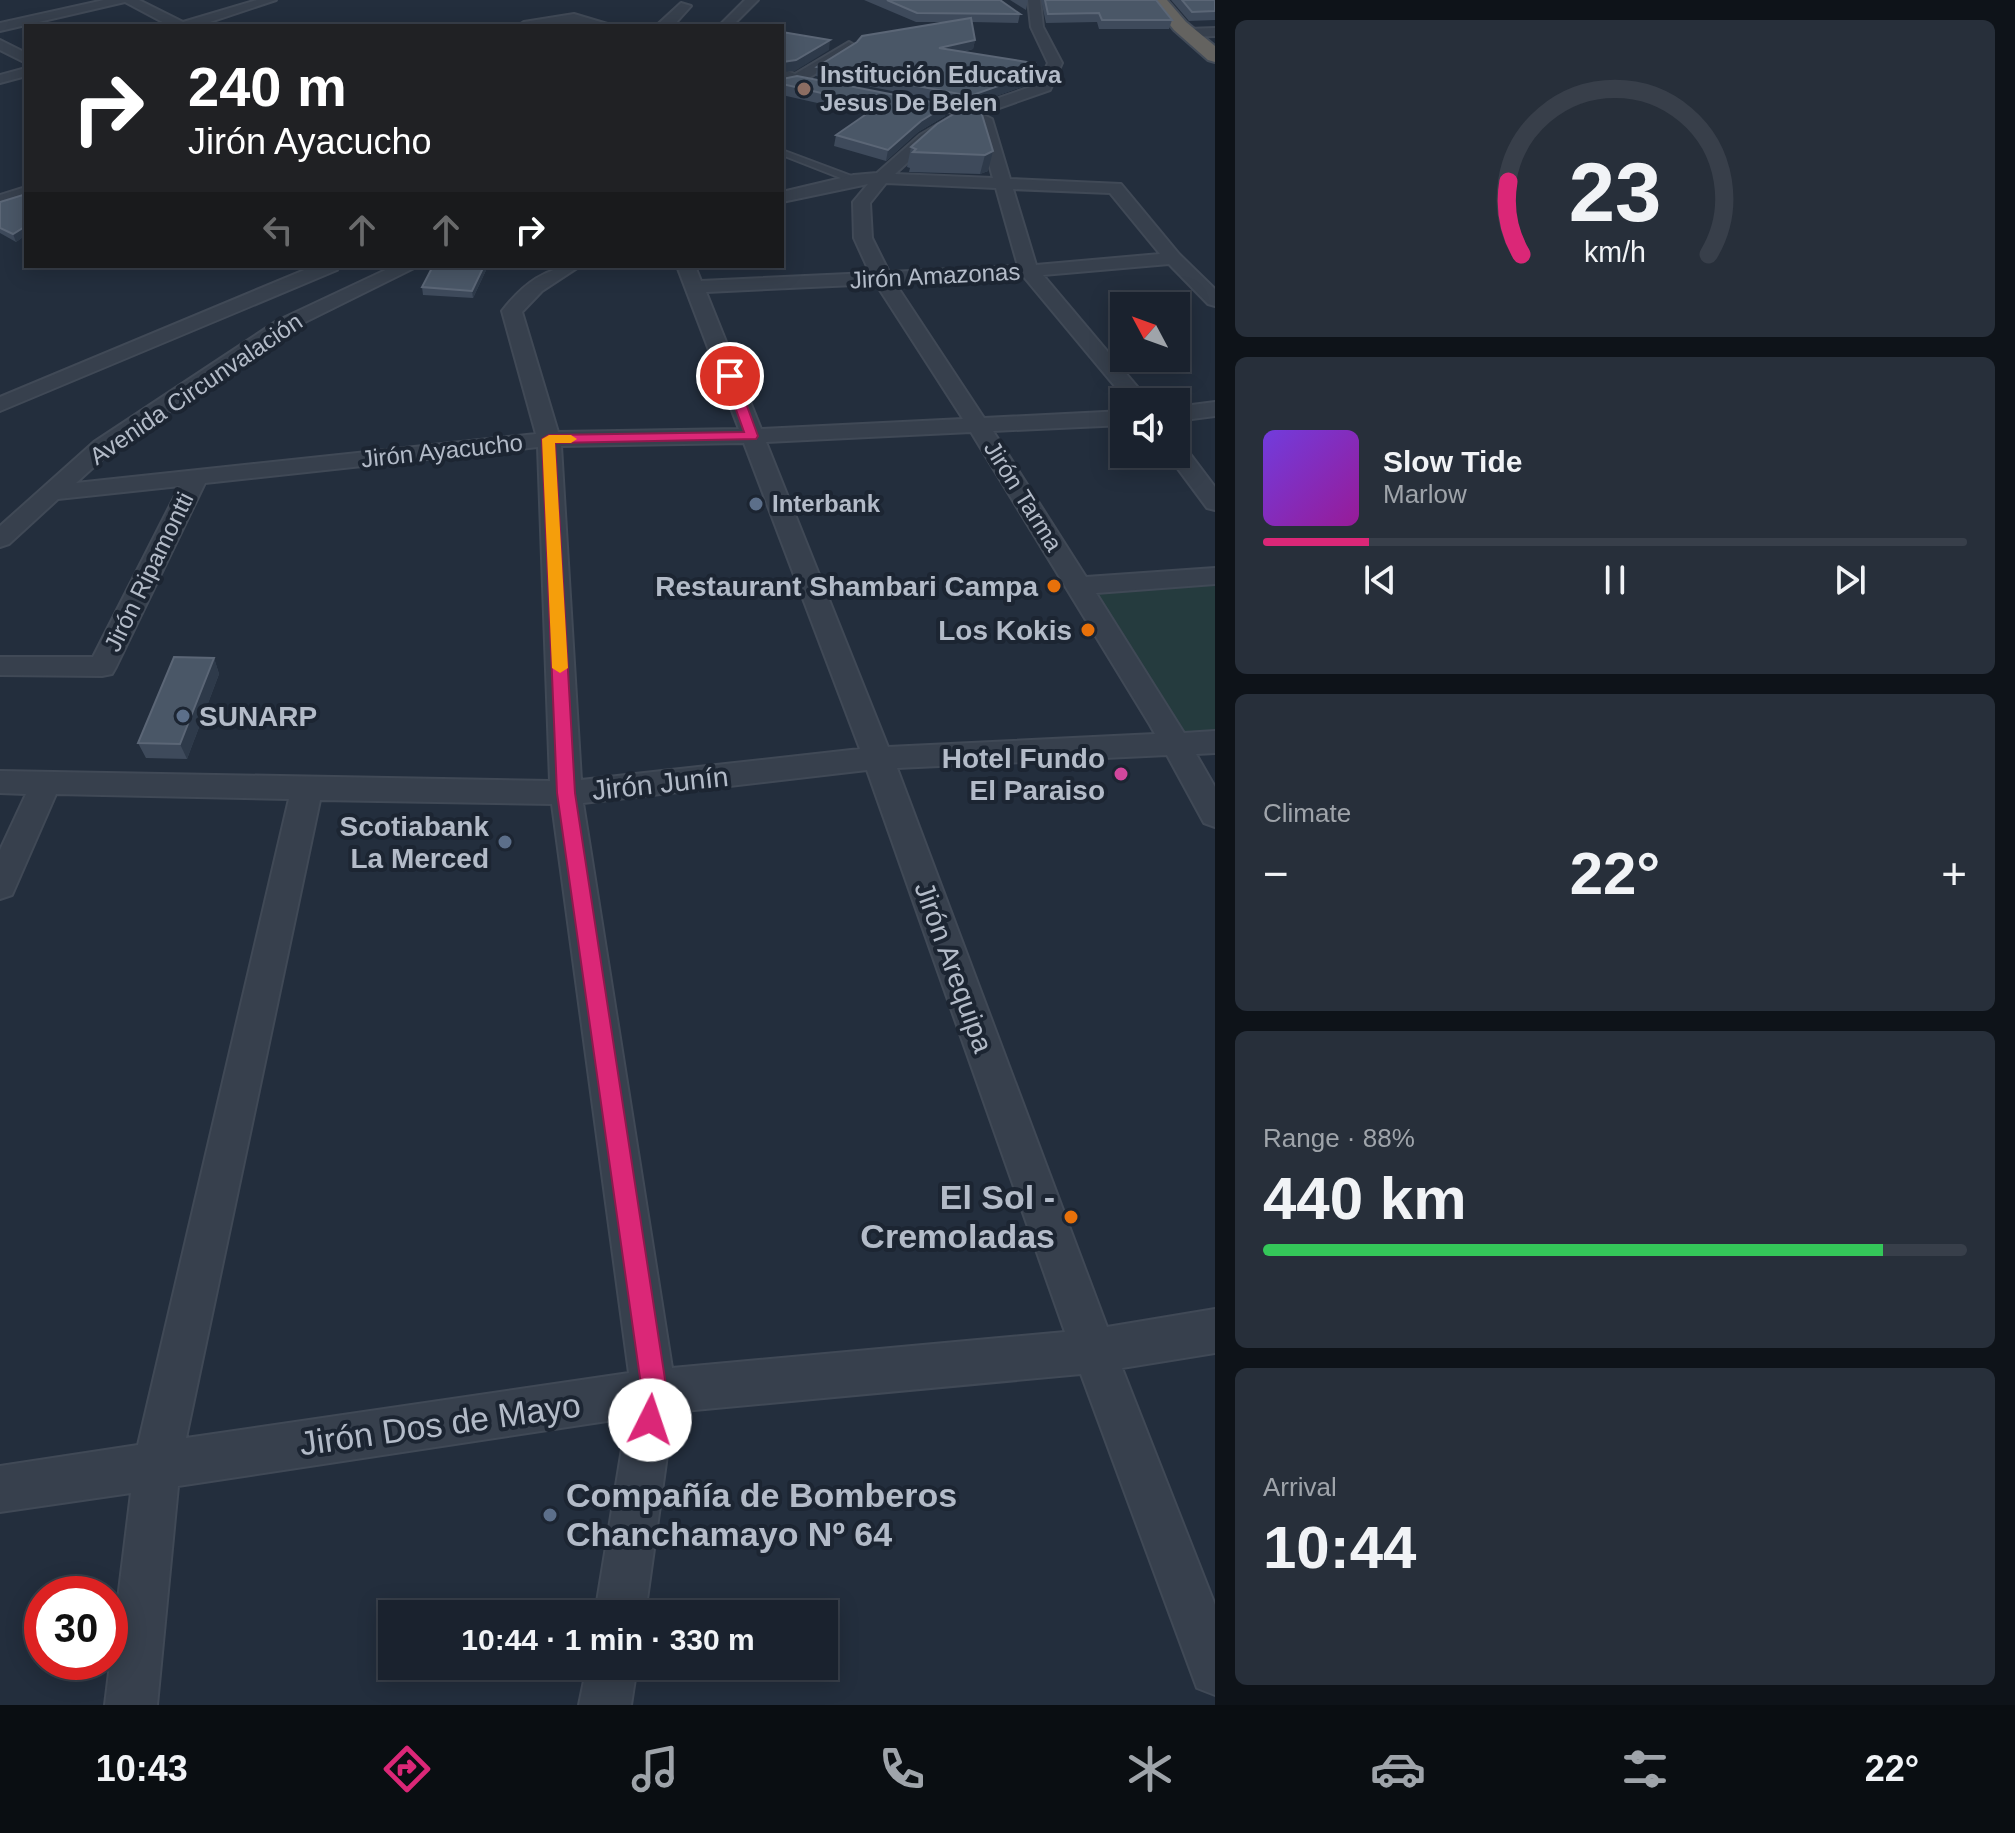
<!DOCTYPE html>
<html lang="en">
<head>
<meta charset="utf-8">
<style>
	:root { --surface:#1a222e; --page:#272f3a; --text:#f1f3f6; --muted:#9fa4aa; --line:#383f4a; --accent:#db2777 }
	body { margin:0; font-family:Helvetica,sans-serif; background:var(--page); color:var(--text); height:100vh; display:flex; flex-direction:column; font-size:30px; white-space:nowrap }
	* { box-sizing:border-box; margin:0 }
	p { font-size:26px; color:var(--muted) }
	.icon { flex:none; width:44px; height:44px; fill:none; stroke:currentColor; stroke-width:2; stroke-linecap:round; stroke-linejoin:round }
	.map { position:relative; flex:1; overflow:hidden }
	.sheet { display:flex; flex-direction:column; gap:20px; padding:20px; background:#0e1319; width:800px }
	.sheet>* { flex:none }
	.guide { position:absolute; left:24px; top:24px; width:760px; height:244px; border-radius:0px; box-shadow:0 4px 20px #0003,0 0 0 2px var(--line); background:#202124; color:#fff; overflow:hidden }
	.needle { width:52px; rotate:311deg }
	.fabs { position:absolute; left:1110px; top:292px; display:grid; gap:16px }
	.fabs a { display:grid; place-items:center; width:80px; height:80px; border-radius:0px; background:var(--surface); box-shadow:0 4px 20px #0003,0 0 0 2px var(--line); font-size:40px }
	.speed { position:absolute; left:24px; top:1576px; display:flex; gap:16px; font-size:40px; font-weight:700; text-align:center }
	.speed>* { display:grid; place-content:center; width:104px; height:104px; border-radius:50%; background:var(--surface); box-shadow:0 4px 20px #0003,0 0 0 2px var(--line); line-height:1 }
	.speed .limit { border:12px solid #d22; background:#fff; color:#111 }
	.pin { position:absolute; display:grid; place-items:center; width:68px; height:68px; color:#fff; margin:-34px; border:4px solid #fff; border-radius:50%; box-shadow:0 2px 8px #0007 }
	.me { position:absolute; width:88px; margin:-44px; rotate:4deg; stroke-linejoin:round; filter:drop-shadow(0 0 6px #0008) }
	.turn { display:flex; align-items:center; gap:28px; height:168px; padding:0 32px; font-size:36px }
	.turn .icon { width:104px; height:104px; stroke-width:2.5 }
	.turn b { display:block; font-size:56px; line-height:68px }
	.lanes { display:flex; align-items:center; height:76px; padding:0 32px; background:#0003; justify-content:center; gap:40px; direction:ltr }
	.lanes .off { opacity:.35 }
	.big { font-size:60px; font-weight:700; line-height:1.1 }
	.sheet .tile { flex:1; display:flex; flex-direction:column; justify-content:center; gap:12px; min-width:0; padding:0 28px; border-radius:12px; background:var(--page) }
	.sheet .dial { align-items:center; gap:0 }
	.dial svg { height:208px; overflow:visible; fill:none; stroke:var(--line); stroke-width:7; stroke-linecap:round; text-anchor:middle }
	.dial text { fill:var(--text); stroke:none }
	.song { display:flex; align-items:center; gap:24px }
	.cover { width:96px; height:96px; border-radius:12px; background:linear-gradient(135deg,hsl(260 70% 55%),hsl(300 70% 35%)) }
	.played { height:8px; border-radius:4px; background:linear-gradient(90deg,var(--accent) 15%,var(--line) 15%) }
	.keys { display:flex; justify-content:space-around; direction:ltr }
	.heat { display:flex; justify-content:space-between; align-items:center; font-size:44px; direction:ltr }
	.charge { height:12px; border-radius:6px; background:linear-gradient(90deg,#34c759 88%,var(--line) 0) }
	.trip { position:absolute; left:378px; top:1600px; width:460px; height:80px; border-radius:0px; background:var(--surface); box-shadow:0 4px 20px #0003,0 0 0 2px var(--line); font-weight:700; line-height:80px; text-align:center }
	.tabs { display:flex; height:128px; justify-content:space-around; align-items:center; background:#0a0e12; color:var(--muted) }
	.tabs .icon { width:56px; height:56px }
	.tabs .on { color:var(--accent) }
	.tabs b { font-size:36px; color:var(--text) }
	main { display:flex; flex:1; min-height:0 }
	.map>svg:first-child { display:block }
	.green { fill:#253b3e }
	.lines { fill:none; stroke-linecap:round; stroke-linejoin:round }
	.service-casing { stroke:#404956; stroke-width:4 }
	.minor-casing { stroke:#404956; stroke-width:4 }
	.trunk-casing { stroke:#424b58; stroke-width:4 }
	.service { fill:#37404d; fill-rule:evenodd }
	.minor { fill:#37404d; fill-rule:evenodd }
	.trunk { fill:#646360; fill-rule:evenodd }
	.wall { fill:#3e4a5b }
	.shaded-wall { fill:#2e3a4a }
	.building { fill:#4a5767; stroke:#5b6676; stroke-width:2 }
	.route { fill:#db2777; stroke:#8e194d; stroke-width:2 }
	.slow { fill:#f59e0b }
	.education-dot { fill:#8d6e63; stroke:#1c2532; stroke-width:3 }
	.service-dot { fill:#5c6f8a; stroke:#1c2532; stroke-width:3 }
	.food-dot { fill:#e8710a; stroke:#1c2532; stroke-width:3 }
	.hotel-dot { fill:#d1479c; stroke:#1c2532; stroke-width:3 }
	.labels { text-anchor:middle; stroke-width:8; stroke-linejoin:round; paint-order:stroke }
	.far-poi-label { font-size:24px; font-weight:bold; fill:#b3bbc8; stroke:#1c2532; text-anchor:start }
	.far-street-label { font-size:24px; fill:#b3bbc8; stroke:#1c2532 }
	.poi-label { font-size:28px; font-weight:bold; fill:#b3bbc8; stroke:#1c2532; text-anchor:end }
	.street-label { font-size:28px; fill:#b3bbc8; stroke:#1c2532 }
	.near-poi-label { font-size:34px; font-weight:bold; fill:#b3bbc8; stroke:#1c2532; text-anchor:end }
	.near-street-label { font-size:34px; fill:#b3bbc8; stroke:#1c2532 }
</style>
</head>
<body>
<main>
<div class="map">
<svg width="1215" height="1705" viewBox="0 0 1215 1705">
	<rect width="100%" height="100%" fill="#232e3d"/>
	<polygon class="green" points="1215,576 1215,742 1175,744 1079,586"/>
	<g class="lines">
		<g class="service-casing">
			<polygon id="service" points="782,150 857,178 858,180 851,182 782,155"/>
		</g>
		<g class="minor-casing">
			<g id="minor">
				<polygon points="104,0 139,0 183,22 257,0 276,0 198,26 170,26 125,2 0,31 0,23"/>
				<polygon points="745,0 758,0 732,26 719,26"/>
				<path d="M 1028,0 L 1040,0 L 1043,27 L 1062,63 L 1050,90 L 982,114 L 992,119 L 1010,179 L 1121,184 L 1179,254 L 1215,289 L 1215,306 L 1208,304 L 1169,264 L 1043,275 L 1150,402 L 1128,402 L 1024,277 L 895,283 L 984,418 L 1124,411 L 1124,425 L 993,431 L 1086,577 L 1215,568 L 1215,584 L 1096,593 L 1184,733 L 1215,731 L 1215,753 L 1196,754 L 1215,787 L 1215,827 L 1204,823 L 1167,755 L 897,768 L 1107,1327 L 1215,1309 L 1215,1353 L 1122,1368 L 1215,1605 L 1215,1695 L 1197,1688 L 1081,1374 L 673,1412 L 645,1614 L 595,1614 L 627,1418 L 178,1486 L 157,1705 L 105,1705 L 131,1493 L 0,1512 L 0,1466 L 138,1445 L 289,799 L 56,794 L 12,895 L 0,899 L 0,850 L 26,794 L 0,793 L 0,771 L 550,781 L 538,447 L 205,483 L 116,667 L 112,674 L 102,676 L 0,675 L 0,657 L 93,657 L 180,486 L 58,499 L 9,544 L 0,547 L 0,526 L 94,442 L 277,321 L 394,266 L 418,266 L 291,329 L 110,452 L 76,483 L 536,434 L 502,311 C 523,284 546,266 580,266 L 542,291 L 522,312 L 558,432 L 739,429 L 677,266 L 695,266 L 701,281 L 870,273 L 854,238 L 853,202 L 868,184 L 782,202 L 782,192 L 854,175 L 877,173 L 920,135 L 954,115 L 947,110 L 949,107 L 967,109 L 1039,84 L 1048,63 L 1031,27 ZM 968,119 L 977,122 L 993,178 L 895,174 L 931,141 ZM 886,183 L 996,188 L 1018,266 L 889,272 L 872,238 L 870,203 ZM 1013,189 L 1110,193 L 1160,254 L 1036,265 ZM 876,284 L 963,419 L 761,429 L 706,292 ZM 971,432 L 1150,725 L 1155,734 L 888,747 L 766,442 ZM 744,443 L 860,749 L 581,780 L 561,446 ZM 867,770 L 1065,1332 L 672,1368 L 583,803 ZM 320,800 L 552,804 L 629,1373 L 186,1438 Z"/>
				<polygon points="681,3 691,6 673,26 656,26"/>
				<polygon points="574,14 614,26 574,22 518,26 524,22"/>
				<polygon points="1215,28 1215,36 1188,37 1181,33 1188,29"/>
				<polygon points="0,40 26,53 26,63 0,50"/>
				<polygon points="849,42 856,46 854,49 801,83 782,78 782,69 795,74"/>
				<polygon points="26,68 26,76 0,83 0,75"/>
				<polygon points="26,187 26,198 0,206 0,195"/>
				<polygon points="314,266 339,266 337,270 0,411 0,397"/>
				<polygon points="1215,402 1215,416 1176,421 1176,407"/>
				<polygon points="1176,444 1184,446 1215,487 1215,510 1207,508 1167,454 1176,454"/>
				<polygon points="587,1666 637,1666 631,1705 579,1705"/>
			</g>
		</g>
		<g class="trunk-casing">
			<polygon id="trunk" points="1150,0 1167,0 1186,22 1215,46 1215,62 1208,60 1174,30"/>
		</g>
		<use href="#service" class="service"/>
		<use href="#minor" class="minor"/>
		<use href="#trunk" class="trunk"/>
	</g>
	<g class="wall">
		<polygon points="864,0 1000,0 1020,14 1018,23 972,22 975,40 973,49 963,52 1031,73 1030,74 1032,74 1030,84 976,103 988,171 980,174 909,172 910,168 907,167 911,147 968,106 816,76 817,67 948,22 916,22"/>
		<polygon points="1010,0 1028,0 1026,10"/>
		<polygon points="1041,0 1156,0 1172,20 1169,29 1099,29 1097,22 1046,23"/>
		<polygon points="1171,0 1215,0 1215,20 1189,21"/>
		<polygon points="782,79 947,105 945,116 918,132 886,161 834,146 836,135 866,114 782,95"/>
		<polygon points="26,194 26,235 16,242 0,233 0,202"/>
		<polygon points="488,266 473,298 423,295 422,287"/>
		<polygon points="214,658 219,674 187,759 146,758 138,743"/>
	</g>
	<g class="shaded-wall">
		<polygon points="830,40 829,50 795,71 782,72 782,62"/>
		<polygon points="975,40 973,49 937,58 939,48"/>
		<polygon points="1034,63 1031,73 1026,77 1032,74 1030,84 968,106 970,96 1020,72"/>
		<polygon points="947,105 945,116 918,132 886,161 888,150 921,121"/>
		<polygon points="993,151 988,171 980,174 985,155"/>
		<polygon points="26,226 26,235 16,242 13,234"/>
		<polygon points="484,266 488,266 473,298 472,291"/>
		<polygon points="214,658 219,674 187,759 180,744"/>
	</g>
	<g class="building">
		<polygon points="887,0 1000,0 1020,14 917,13"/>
		<polygon points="1045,0 1156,0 1172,20 1102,20 1099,13 1048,14"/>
		<polygon points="1182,0 1215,0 1215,11 1192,12"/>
		<polygon points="971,18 975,40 939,48 1034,63 1020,72 1032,74 970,96 817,67 857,42 862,36"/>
		<polygon points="782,32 830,40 796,60 782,62"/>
		<polygon points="797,76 947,105 921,121 888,150 836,135 878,106 782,84 782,79"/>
		<polygon points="974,102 979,105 993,151 985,155 913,152 916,149 911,147 937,124"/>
		<polygon points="26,194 26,226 13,234 0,228 0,202"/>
		<polygon points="433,266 484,266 472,291 422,287"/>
		<polygon points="174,657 214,658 180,744 138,743"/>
	</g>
	<polygon class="route" points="730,373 736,376 758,436 756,439 555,443 575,793 667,1392 659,1429 650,1433 641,1429 637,1420 642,1392 557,793 542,439 549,435 744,432 724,376"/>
	<polygon class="slow" points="549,435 571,435 577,439 571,443 555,443 568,668 560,673 552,668 542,439"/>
	<circle class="education-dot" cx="804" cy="89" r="8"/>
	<g class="service-dot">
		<circle cx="756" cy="504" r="8"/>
		<circle cx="183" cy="716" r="8"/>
		<circle cx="505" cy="842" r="8"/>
		<circle cx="550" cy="1515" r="8"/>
	</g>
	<g class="food-dot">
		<circle cx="1054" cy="586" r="8"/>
		<circle cx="1088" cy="630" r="8"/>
		<circle cx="1071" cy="1217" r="8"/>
	</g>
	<circle class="hotel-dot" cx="1121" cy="774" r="8"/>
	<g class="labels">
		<g class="far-poi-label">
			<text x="820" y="83">Institución Educativa<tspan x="820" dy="28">Jesus De Belen</tspan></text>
			<text x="772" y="512">Interbank</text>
		</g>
		<g class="far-street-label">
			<text transform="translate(935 276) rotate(-3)" y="8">Jirón Amazonas</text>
			<text transform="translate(196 389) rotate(-34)" y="8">Avenida Circunvalación</text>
			<text transform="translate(442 451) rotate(-6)" y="8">Jirón Ayacucho</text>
			<text transform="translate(1023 496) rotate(58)" y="8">Jirón Tarma</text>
			<text transform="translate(149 572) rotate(-64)" y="8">Jirón Ripamontti</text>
		</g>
		<g class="poi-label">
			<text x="1038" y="596">Restaurant Shambari Campa</text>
			<text x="1072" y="640">Los Kokis</text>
			<text x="199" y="726" text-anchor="start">SUNARP</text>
			<text x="1105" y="768">Hotel Fundo<tspan x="1105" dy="32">El Paraiso</tspan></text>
			<text x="489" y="836">Scotiabank<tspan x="489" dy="32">La Merced</tspan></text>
		</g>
		<g class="street-label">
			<text transform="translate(660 783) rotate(-6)" y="10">Jirón Junín</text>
			<text transform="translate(954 967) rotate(70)" y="10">Jirón Arequipa</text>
		</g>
		<g class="near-poi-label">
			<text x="1055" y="1209">El Sol -<tspan x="1055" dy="39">Cremoladas</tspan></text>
			<text x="566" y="1507" text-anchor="start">Compañía de Bomberos<tspan x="566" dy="39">Chanchamayo Nº 64</tspan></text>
		</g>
		<g class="near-street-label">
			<text transform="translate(440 1424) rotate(-8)" y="12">Jirón Dos de Mayo</text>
		</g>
	</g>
</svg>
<div class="fabs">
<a><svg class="needle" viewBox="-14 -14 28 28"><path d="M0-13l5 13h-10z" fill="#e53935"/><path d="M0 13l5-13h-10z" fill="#9fa4aa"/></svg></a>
<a><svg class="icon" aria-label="sound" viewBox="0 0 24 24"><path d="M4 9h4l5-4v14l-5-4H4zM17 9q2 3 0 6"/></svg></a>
</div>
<div class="speed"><div class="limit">30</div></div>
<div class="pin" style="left:730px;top:376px;background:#d93025"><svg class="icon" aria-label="arrive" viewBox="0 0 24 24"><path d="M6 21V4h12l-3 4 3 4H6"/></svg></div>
<svg class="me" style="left:650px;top:1420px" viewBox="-20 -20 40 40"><circle r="19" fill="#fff"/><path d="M0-13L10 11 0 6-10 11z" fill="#db2777"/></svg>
<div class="trip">10:44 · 1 min · 330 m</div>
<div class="guide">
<div class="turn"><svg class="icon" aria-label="right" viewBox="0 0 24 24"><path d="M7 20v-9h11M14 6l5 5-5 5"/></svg><div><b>240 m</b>Jirón Ayacucho</div></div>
<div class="lanes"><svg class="icon off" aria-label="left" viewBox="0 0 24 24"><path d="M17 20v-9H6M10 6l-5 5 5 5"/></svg><svg class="icon off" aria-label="ahead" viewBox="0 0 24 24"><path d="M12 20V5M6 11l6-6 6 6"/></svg><svg class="icon off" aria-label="ahead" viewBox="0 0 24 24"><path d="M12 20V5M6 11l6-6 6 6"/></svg><svg class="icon" aria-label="right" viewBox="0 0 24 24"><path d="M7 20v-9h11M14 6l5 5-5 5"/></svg></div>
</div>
</div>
<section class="sheet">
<div class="tile dial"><svg viewBox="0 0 100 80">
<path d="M14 69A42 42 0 1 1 86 69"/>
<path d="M14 69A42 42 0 0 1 9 41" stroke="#db2777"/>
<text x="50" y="56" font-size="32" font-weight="700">23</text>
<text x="50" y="72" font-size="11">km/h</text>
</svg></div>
<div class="tile">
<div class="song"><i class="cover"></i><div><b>Slow Tide</b><p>Marlow</p></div></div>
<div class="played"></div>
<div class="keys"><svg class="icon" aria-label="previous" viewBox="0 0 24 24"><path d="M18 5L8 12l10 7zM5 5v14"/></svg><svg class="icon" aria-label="pause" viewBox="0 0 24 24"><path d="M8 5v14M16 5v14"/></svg><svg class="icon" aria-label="next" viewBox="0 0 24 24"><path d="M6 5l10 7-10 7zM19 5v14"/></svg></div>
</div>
<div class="tile"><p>Climate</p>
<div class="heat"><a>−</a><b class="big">22°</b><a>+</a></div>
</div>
<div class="tile"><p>Range · 88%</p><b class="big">440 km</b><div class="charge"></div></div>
<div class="tile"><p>Arrival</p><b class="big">10:44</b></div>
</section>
</main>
<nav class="tabs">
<b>10:43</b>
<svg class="icon on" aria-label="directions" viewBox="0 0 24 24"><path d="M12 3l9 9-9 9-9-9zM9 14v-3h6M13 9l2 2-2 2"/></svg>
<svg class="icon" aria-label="music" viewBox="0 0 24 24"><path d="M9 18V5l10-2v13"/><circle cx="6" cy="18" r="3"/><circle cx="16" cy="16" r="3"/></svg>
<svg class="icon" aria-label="phone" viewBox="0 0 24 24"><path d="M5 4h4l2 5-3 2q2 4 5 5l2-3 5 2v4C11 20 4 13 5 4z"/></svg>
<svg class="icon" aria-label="climate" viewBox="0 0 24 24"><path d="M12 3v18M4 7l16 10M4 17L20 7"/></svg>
<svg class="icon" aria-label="car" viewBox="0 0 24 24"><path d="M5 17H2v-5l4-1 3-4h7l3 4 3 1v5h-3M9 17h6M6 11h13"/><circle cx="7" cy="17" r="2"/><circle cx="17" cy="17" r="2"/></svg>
<svg class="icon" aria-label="filters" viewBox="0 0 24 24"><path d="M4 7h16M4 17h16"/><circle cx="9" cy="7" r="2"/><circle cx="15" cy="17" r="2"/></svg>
<b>22°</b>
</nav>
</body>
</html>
